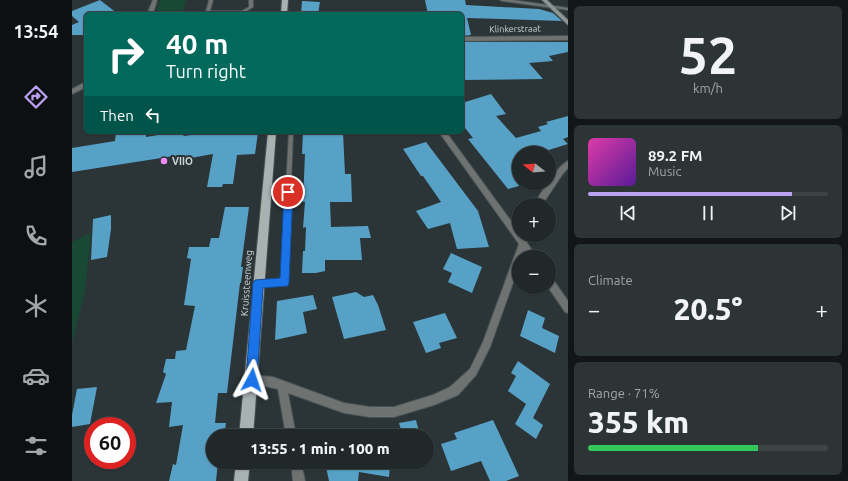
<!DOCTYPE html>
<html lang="en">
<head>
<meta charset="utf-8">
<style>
	:root { --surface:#202829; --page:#2d3435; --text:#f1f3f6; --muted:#a2a6a8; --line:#3d4446; --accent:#bca0f2 }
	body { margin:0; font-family:Ubuntu,sans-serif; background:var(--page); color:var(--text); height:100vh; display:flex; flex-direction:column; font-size:15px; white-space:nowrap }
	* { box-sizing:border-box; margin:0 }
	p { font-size:13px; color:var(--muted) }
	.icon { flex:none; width:22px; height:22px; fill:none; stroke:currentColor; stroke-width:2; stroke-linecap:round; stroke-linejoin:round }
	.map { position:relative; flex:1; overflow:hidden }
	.sheet { display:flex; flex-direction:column; gap:6px; padding:6px; background:#121617; width:280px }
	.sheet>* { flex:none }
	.banner { position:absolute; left:12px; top:12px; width:380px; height:122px; border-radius:6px; box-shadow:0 1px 3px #0004,0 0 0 1px var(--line); background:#00695c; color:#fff; overflow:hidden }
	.needle { width:26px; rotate:287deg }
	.tools { position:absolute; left:440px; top:146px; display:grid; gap:8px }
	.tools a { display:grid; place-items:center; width:44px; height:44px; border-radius:50%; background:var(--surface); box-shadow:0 1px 3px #0004,0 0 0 1px var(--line); font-size:20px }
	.speed { position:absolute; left:12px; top:417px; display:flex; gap:8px; font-size:20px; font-weight:700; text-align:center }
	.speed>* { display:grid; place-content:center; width:52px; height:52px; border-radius:50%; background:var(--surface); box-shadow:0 1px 3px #0004,0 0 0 1px var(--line); line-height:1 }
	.speed .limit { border:6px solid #d22; background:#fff; color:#111 }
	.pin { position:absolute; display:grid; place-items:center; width:34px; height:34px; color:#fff; margin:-17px; border:2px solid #fff; border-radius:50%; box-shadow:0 1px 4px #0007 }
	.me { position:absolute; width:44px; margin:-22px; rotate:5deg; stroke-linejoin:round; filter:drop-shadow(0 0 3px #0008) }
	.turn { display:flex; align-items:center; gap:14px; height:84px; padding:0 16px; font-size:18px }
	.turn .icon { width:52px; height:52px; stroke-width:2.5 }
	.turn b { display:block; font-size:28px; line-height:34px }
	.then { display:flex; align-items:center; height:38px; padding:0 16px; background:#0003; gap:8px; font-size:15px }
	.big { font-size:30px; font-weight:800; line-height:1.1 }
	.sheet .widget { flex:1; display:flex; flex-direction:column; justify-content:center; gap:6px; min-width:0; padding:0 14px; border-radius:6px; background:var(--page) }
	.sheet .dial { align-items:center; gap:0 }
	.dial b { font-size:52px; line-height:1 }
	.song { display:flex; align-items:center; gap:12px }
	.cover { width:48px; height:48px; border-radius:6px; background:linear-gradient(135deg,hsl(320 70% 55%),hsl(270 70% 35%)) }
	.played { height:4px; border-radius:2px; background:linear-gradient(90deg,var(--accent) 85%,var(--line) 85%) }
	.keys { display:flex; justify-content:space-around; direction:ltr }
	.heat { display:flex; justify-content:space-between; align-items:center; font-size:22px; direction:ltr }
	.charge { height:6px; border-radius:3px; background:linear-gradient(90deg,#34c759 71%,var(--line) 0) }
	.trip { position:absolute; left:134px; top:429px; width:228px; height:40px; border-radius:20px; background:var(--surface); box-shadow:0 1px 3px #0004,0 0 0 1px var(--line); font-weight:800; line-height:40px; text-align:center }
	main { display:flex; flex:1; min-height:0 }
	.dock { display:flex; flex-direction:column; width:72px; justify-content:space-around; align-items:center; background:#0d1010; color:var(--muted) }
	.dock .icon { width:28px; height:28px }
	.dock .on { color:var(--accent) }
	.dock b { font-size:18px; color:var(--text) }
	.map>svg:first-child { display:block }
	.green { fill:#194834 }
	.building { fill:#57a1c6 }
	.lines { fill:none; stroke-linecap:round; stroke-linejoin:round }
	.lane-casing { stroke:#485254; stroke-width:2 }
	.street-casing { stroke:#485254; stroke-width:2 }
	.secondary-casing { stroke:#485254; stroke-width:2 }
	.primary-casing { stroke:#485254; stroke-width:2 }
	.lane { fill:#6e7372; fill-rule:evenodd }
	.street { fill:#6e7372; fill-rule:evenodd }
	.secondary { fill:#8f9796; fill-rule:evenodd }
	.primary { fill:#a8b2b1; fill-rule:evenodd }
	.route { fill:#1a73e8; stroke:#114b97 }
	.poi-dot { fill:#f18af4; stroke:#2b3537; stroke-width:1.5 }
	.labels { text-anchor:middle; stroke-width:4; stroke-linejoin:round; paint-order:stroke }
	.far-street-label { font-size:9px; fill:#ced5d6; stroke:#2b3537 }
	.poi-label { font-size:10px; font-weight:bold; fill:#ced5d6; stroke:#2b3537; text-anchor:start }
	.street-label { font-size:10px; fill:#ced5d6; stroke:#2b3537 }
</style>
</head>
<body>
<main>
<nav class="dock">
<b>13:54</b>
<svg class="icon on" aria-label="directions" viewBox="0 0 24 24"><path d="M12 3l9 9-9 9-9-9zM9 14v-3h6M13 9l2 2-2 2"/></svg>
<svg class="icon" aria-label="music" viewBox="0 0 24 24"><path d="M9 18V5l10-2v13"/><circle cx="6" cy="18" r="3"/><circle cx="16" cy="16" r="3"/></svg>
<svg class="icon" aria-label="phone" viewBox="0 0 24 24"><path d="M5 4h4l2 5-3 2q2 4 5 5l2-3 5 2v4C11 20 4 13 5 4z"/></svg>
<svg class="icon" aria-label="climate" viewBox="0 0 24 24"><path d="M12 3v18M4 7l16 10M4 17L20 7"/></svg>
<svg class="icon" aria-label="car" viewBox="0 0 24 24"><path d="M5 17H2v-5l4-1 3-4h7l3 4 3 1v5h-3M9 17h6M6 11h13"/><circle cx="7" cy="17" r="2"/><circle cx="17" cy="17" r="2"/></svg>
<svg class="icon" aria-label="filters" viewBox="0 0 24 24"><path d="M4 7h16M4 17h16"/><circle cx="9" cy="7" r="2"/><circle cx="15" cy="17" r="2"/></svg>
</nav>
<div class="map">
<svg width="496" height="481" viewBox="0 0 496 481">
	<rect width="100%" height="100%" fill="#2b3537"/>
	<g class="green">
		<polygon points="88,0 114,0 111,11 84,13"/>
		<polygon points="19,233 13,291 0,343 0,242"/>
	</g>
	<g class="building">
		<polygon points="28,0 46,14 14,14 14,35 0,35 0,25 7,22 0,16 0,11"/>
		<polygon points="353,0 393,0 394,5 467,9 481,13 490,21 395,18 399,35 390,36 390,14 356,14"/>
		<polygon points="230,1 248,2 246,14 229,14"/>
		<polygon points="390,42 496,42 496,52 477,56 481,61 457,63 471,79 390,80"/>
		<polygon points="419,94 434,114 424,116 444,138 469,131 466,127 476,124 474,122 496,116 496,137 491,139 496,144 467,153 447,153 447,186 436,189 396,139 401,138 390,124 390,103"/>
		<polygon points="44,132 74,132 74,137 104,132 108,132 112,136 142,132 186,132 183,154 165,155 161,184 151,184 150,187 135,187 141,154 102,161 102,156 0,172 0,148 43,141"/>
		<polygon points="231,132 271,132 273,174 279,174 280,202 258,202 259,227 296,226 299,238 288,238 290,260 253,260 253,271 244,273 230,273 231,251 233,251 234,227 231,228 233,202 231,202 233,154 230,154"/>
		<polygon points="354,142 406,211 417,247 385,249 378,223 356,229 344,211 369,202 351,176 349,176 331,149"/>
		<polygon points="153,207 177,207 169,267 171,267 169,283 168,283 155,393 146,393 143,423 154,423 152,436 141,436 141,462 146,462 144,481 97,481 101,464 104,465 111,425 97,427 100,402 84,403 94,374 91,372 94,359 103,359 104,351 114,350 123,306 112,305 119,259 115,258 117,247 137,247 139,238 147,238"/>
		<polygon points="39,215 39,229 35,257 19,260 21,219"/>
		<polygon points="379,253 410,267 400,293 376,282 380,273 371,269"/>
		<polygon points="284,292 292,297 301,295 306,305 314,330 272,339 260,297"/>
		<polygon points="241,295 245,309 231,312 235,333 203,340 205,301"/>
		<polygon points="456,310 473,318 470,328 487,336 483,353 448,336"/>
		<polygon points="373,313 385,338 367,343 369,348 354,353 341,322"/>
		<polygon points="446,361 478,384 461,418 471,425 464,439 443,424 454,404 436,391 444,376 439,373"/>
		<polygon points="25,387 18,424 0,427 0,415 5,389"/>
		<polygon points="344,420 348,436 331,436 327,423"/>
		<polygon points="421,420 447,476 434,481 418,481 409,461 379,471 369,444 385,439 382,433"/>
		<polygon points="253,462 309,462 309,463 318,465 317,477 287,472 286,481 257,481"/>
	</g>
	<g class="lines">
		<g class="lane-casing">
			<g id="lane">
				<polygon points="137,0 141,0 138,11 170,11 177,7 177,0 181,0 181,7 171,13 136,13 134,12"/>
				<polygon points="217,132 221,132 215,283 214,285 212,286 186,286 184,285 183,283 184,281 186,280 209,280"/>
			</g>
		</g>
		<g class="street-casing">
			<g id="street">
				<polygon points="81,0 85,0 81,14 75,14"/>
				<polygon points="428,0 441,0 496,8 496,10 430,1"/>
				<polygon points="496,36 496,40 390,41 390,37"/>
				<polygon points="14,82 14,87 0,94 0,89"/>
				<polygon points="367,132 374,132 447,232 447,235 458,235 455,243 465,257 456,257 452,251 450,257 447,257 447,266 418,347 404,375 386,395 362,405 322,417 298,417 272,413 216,393 224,436 214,436 206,389 177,383 175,380 177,377 180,375 201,377 272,403 298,407 322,407 361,395 378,387 398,369 411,342 447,244"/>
				<path d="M 496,161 L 496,168 L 490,175 L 470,205 L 462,205 C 468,194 485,166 496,161 Z"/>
				<polygon points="477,277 480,278 496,301 496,313 493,312 476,287"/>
				<polygon points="219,462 229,462 233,481 221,481"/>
			</g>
		</g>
		<g class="secondary-casing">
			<polygon id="secondary" points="470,0 475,0 496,20 496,25"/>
		</g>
		<g class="primary-casing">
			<g id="primary">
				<polygon points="210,0 216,0 215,14 209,14"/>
				<polygon points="196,132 204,132 181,436 167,436"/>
				<polygon points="164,462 178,462 176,481 162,481"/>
			</g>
		</g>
		<use href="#lane" class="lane"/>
		<use href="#street" class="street"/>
		<use href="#secondary" class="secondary"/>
		<use href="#primary" class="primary"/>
	</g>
	<polygon class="route" points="216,189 221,192 217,283 216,286 191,288 185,380 184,384 180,385 176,384 174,380 181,283 183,280 208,278 212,192"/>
	<circle class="poi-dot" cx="92" cy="161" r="4"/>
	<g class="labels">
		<g class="far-street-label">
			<text transform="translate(443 29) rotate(-1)" y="3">Klinkerstraat</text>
		</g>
		<g class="poi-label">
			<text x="100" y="165">VIIO</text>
		</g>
		<g class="street-label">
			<text transform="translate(174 283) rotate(-86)" y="4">Kruissteenweg</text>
		</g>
	</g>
</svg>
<div class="tools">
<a><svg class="needle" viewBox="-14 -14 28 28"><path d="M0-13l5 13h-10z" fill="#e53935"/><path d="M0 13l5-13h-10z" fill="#a2a6a8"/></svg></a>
<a>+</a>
<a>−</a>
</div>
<div class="speed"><div class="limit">60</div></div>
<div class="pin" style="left:216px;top:192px;background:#d93025"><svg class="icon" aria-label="arrive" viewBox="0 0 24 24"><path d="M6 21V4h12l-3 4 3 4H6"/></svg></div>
<svg class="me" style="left:180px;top:380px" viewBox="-20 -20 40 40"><path d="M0-17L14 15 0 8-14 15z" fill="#1a73e8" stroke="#fff" stroke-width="4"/></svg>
<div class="trip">13:55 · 1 min · 100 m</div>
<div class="banner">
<div class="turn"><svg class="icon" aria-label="right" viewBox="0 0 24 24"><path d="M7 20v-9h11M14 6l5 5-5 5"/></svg><div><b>40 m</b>Turn right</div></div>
<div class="then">Then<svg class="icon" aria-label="left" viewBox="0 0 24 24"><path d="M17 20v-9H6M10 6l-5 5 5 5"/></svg></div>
</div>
</div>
<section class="sheet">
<div class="widget dial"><b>52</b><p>km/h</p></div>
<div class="widget">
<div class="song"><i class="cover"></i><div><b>89.2 FM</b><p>Music</p></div></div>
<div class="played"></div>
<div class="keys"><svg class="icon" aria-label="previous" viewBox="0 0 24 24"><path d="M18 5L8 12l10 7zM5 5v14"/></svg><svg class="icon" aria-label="pause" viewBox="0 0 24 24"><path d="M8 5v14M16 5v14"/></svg><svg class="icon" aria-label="next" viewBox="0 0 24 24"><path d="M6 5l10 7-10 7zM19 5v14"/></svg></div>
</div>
<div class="widget"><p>Climate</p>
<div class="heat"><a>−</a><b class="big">20.5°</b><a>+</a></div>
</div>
<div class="widget"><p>Range · 71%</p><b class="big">355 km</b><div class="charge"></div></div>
</section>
</main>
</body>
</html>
